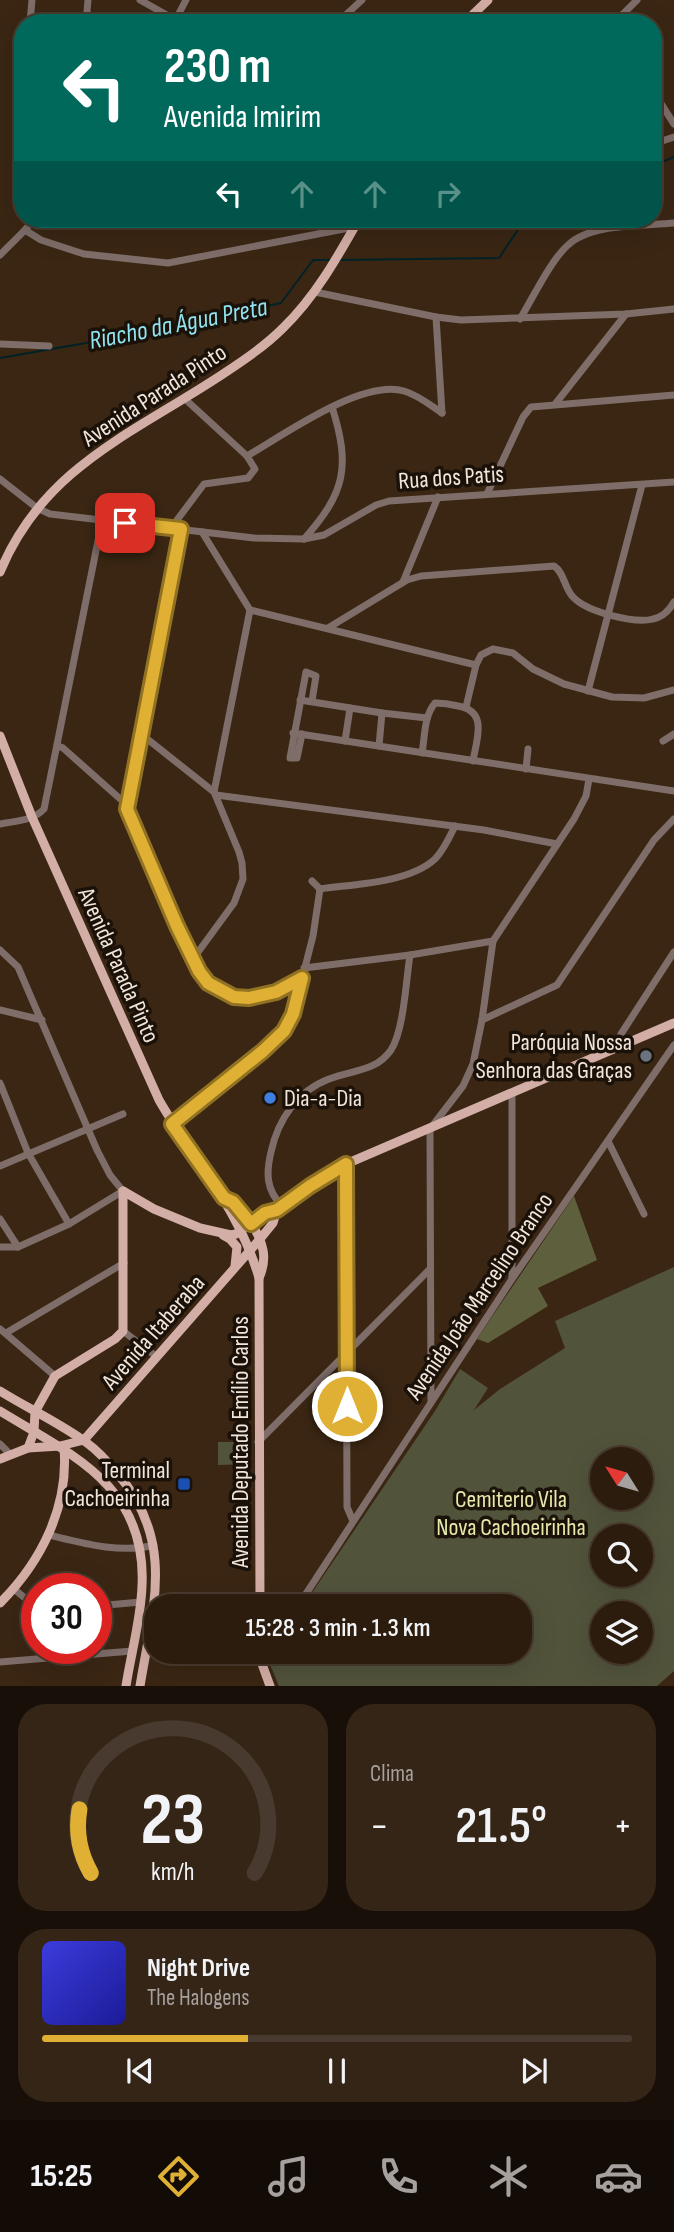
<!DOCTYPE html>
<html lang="pt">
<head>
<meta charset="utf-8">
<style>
	:root { --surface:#2c1c0e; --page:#342517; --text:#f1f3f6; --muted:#a6a19e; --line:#483a2e; --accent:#dfb034 }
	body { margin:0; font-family:"Sofia Sans Condensed",sans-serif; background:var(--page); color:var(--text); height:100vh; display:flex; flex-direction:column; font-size:26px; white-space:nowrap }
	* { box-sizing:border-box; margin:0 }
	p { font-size:23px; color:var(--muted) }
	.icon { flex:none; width:38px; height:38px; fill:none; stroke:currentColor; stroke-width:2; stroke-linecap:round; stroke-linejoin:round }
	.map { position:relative; height:1686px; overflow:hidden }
	.drawer { display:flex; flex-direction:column; gap:18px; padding:18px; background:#180f08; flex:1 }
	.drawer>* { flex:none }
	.banner { position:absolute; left:14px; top:14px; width:648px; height:214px; border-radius:28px; box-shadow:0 7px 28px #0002,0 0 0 2px var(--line); background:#00695c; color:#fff; overflow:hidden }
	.needle { width:46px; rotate:307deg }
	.buttons { position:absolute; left:590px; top:1447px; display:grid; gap:14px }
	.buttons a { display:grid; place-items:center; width:63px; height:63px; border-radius:50%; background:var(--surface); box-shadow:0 7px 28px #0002,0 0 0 2px var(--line); font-size:35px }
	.speed { position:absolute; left:21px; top:1573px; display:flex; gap:14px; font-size:35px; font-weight:700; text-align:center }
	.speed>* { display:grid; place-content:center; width:91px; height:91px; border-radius:50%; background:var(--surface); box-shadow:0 7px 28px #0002,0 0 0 2px var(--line); line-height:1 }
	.speed .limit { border:10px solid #d22; background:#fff; color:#111 }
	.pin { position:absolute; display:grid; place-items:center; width:60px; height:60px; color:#fff; margin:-30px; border-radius:14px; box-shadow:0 4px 10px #0006 }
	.me { position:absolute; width:77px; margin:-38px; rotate:0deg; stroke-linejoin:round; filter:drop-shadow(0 0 5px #0008) }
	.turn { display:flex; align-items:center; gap:24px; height:147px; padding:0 35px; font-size:32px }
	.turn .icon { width:91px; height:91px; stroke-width:2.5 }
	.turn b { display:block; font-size:49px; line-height:60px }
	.lanes { display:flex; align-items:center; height:66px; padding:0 35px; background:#0003; justify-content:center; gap:35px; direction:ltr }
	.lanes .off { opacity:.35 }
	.big { font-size:52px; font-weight:600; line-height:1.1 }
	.drawer .widget { flex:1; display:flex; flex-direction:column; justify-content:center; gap:10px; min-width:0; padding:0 24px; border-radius:28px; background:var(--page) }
	.drawer .dial { align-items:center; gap:0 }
	.dial svg { height:182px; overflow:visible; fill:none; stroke:var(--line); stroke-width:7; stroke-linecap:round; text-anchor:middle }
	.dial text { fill:var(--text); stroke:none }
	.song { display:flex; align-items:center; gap:21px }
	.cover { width:84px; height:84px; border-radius:10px; background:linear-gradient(135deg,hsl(240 70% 55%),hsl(240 70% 35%)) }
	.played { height:7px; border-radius:4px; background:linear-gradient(90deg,var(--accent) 35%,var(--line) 35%) }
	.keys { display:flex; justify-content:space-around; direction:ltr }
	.heat { display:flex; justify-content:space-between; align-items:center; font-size:38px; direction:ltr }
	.drawer .tiles { flex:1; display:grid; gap:18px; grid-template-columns:1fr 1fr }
	.widget:last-child { grid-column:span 2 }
	.trip { position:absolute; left:144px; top:1594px; width:388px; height:70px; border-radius:28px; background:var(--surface); box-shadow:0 7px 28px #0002,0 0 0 2px var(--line); font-weight:600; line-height:70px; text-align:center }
	.tab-bar { display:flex; height:112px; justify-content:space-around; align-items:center; background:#120b06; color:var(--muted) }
	.tab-bar .icon { width:49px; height:49px }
	.tab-bar .active { color:var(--accent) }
	.tab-bar b { font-size:32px; color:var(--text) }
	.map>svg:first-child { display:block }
	.green { fill:#52533b; fill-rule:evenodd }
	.forest { fill:#5e603d }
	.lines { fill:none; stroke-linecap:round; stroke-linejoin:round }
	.stream { stroke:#002227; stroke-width:2 }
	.minor { stroke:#7e6d69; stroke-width:7 }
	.major { stroke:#d3aea6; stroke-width:9 }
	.route-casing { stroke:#917222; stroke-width:18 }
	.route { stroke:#dfb034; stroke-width:12 }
	.worship-dot { fill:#6b7280; stroke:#1a1109; stroke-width:2.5 }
	.shop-dot { fill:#3f7fe0; stroke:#1a1109; stroke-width:2.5 }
	.transit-dot { fill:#1a4fb4; stroke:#1a1109; stroke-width:2.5 }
	.labels { text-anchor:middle; stroke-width:7; stroke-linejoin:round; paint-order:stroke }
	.street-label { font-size:24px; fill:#f2e5da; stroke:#1a1109 }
	.poi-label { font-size:24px; fill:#f2e5da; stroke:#1a1109; text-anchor:end }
	.park-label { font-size:24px; fill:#e6eaaa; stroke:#1a1109 }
	.water-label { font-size:26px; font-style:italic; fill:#91e4f1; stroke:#1a1109 }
</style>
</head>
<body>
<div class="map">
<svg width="674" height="1686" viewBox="0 0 674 1686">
	<rect width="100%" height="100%" fill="#3a2613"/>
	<g class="green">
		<path d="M 674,1267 L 674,1671 L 657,1686 L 279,1686 L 268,1660 L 275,1652 L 520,1652 L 520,1606 L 303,1606 L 435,1411 L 460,1369 L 488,1388 L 474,1410 L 500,1389 L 565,1348 L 555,1321 ZM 602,1460 L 640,1460 L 640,1498 L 602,1498 ZM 640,1536 L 640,1575 L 602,1575 L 602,1536 ZM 602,1614 L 640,1614 L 640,1652 L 602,1652 Z"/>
		<polygon points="218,1442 248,1442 248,1464 218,1465"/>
	</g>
	<polygon class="forest" points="574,1196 597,1260 538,1288 548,1306 488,1343 477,1339"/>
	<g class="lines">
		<g class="stream">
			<polyline points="653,166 674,157"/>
			<polyline points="340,260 499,258 525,219"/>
			<polyline points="0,358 109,339 281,303 313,260 331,260"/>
		</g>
		<g class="minor">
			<polyline points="140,0 181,23"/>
			<polyline points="175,21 186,0"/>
			<polyline points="30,23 32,0"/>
			<polyline points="86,23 88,0"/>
			<polyline points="337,23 362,0"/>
			<polyline points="614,23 637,0"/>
			<polyline points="653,91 674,124"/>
			<polyline points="23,107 23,127"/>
			<polyline points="653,144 674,137"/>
			<polyline points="25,230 41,240 84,254 168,263 354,227"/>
			<polyline points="0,255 25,230 34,219"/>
			<polyline points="315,292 436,317 461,320 626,314 674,309"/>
			<polyline points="436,317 442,413"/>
			<path d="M 520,319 C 533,298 550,261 568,245 C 591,223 643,226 674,223"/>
			<polyline points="0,344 49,346"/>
			<polyline points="556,403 626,314"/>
			<path d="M 247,456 C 285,434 362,379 404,391 C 418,395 430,405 442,413"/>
			<polyline points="0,479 37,508 50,514 254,538 304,539 324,535 376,505 389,501 674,482"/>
			<polyline points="487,494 523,417 531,407 674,395"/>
			<polyline points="171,528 204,484 248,478 255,469 247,456 185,399"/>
			<polyline points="181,529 126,809 177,926 199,971 208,983 234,997 249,998 276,992 302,978"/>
			<polyline points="202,532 250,610 476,665"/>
			<path d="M 304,539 C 345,493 351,467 332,407"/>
			<polyline points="403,582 438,497"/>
			<path d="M 328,628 L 407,580 L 421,576 L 554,566 C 565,573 564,589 574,598 C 588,612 635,624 653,619 C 663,617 669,611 674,602"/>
			<polyline points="588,691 642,485"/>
			<polyline points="300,700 382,713 427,718"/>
			<polyline points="466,707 476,665 481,655 493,649 513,653 533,669 564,684 612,697 644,698 674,690"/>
			<polyline points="293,733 674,791"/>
			<polyline points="141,734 214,792"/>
			<polyline points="302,734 297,758 290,758 306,672 316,676 312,701"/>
			<polyline points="345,741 350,708"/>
			<polyline points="663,741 674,734"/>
			<polyline points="58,746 63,748 127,805"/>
			<polyline points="379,746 382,713"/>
			<path d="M 422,753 C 425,736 424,716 435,703 C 443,703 450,704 458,706 C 488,711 477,738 473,761"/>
			<polyline points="526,769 528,749"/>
			<polyline points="216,795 484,830 557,844"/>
			<path d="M 0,824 C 15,821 33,821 44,809 L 102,521"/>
			<path d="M 312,881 L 320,889 C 354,884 409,883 435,859 C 444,850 449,838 455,826"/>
			<polyline points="0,950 18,967 97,1150 110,1175 123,1191 69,1224 18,1247 0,1247"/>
			<polyline points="193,959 234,903 243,879 242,863 239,852 214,792 250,610"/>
			<polyline points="304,968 410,955 493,941"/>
			<polyline points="0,1010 42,1020"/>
			<polyline points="482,1020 557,985 654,840 674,819"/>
			<polyline points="617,1047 621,1034 674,952"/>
			<polyline points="0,1083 28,1153 69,1224"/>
			<polyline points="512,1093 512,1278"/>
			<polyline points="172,1124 263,1051 284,1031 293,1014 313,936 320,889"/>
			<polyline points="608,1141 644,1214"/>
			<polyline points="346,1164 347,1507 353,1521"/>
			<polyline points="0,1166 123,1114"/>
			<path d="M 282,1206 C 266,1190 266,1173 271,1152 C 278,1120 297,1091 329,1079 C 351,1070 376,1072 391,1050 C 404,1030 406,980 410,955"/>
			<polyline points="0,1219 18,1247"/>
			<polyline points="0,1329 55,1376"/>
			<polyline points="123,1331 157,1357"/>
			<polyline points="6,1333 124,1263"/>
			<polyline points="431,1401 430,1129 463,1086 473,1064 482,1020 493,941 574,819 586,796 589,779"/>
			<polyline points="258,1442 430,1269"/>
			<polyline points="0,1444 10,1454"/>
			<path d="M 49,1535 C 82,1543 120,1554 154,1545"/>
			<polyline points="14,1589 37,1608"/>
			<polyline points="96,1606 141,1602"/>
			<polyline points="298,1606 512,1279 674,1045"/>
			<polyline points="0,1662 132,1651"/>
		</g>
		<g class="major">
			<polyline points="464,23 488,0"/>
			<path d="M 0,572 C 43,467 134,433 223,374 C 244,360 265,346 283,328 C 315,297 337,258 359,219"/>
			<path d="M 0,736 L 32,817 L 159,1100 C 194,1161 239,1208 259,1278 L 260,1606"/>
			<polyline points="123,1191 154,1209 200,1228 231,1235 236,1234 265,1213 277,1210 310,1186 346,1164 674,1023"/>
			<path d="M 224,1198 C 241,1202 260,1234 263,1250 C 265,1260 263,1269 259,1278"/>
			<polyline points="223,1235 230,1239 237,1247 235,1266"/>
			<path d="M 0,1391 C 29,1409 60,1423 87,1443 C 98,1451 108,1462 117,1473 C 176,1541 153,1607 140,1686"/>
			<path d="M 0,1411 C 72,1455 147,1486 142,1586 C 141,1619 131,1653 126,1686"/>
			<polyline points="28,1448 34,1432 35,1412 55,1376 115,1339 123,1331 123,1191"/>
			<polyline points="0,1459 28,1448 60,1446 84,1440 260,1239 273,1223 277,1210"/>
			<path d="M 0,1603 C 41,1562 69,1507 64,1448"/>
			<polyline points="261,1652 262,1664 270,1686"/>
		</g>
	</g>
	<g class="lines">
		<g class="route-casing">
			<polyline id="route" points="125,523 181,529 127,809 177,926 199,971 208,983 234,997 249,998 276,992 302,978 293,1014 284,1031 263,1051 172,1124 224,1198 233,1202 251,1224 265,1213 277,1210 310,1186 346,1164 347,1406"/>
		</g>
		<use href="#route" class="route"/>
	</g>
	<circle class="worship-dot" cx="646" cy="1056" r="7"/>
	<circle class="shop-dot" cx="270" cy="1098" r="7"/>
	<rect class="transit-dot" x="177" y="1477" width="14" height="14" rx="3.5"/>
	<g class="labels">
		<g class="street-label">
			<text transform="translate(154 395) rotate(-33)" y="8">Avenida Parada Pinto</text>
			<text transform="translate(451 477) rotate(-4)" y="8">Rua dos Patis</text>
			<text transform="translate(119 965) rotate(66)" y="8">Avenida Parada Pinto</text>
			<text transform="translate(479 1296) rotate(-56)" y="8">Avenida João Marcelino Branco</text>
			<text transform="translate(153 1332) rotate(-49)" y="8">Avenida Itaberaba</text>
			<text transform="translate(240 1442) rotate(-90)" y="8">Avenida Deputado Emílio Carlos</text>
		</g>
		<g class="poi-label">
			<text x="632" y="1050">Paróquia Nossa<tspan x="632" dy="28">Senhora das Graças</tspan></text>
			<text x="284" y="1106" text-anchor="start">Dia-a-Dia</text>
			<text x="170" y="1478">Terminal<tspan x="170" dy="28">Cachoeirinha</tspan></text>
		</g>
		<g class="park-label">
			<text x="511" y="1507">Cemiterio Vila<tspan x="511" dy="28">Nova Cachoeirinha</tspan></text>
		</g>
		<g class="water-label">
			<text transform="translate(178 323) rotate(-11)" y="9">Riacho da Água Preta</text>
		</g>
	</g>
</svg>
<div class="buttons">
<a><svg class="needle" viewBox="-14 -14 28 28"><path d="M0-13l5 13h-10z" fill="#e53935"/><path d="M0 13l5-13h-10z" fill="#a6a19e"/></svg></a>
<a><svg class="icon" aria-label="search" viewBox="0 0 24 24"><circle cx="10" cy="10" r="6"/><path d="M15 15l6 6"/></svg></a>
<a><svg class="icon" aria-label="layers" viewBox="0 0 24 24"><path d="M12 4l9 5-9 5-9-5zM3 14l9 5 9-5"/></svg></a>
</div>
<div class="speed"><div class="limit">30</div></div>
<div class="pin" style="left:125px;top:523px;background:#d93025"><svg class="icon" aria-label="arrive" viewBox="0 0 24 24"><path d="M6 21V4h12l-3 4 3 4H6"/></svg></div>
<svg class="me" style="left:347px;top:1406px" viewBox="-20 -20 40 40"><circle r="17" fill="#dfb034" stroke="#fff" stroke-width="3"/><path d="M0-11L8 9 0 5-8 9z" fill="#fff"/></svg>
<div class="trip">15:28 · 3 min · 1.3 km</div>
<div class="banner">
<div class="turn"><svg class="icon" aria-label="left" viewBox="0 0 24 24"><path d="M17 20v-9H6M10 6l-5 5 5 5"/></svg><div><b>230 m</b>Avenida Imirim</div></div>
<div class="lanes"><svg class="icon" aria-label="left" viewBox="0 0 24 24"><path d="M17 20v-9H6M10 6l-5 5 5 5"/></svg><svg class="icon off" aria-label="ahead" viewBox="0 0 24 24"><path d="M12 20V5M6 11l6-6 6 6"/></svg><svg class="icon off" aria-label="ahead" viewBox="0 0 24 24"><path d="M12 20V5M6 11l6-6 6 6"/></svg><svg class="icon off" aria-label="right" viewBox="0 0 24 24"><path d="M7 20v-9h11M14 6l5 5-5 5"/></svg></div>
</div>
</div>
<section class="drawer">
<div class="tiles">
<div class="widget dial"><svg viewBox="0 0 100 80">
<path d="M14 69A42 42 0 1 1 86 69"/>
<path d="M14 69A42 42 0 0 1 9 41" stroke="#dfb034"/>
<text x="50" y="56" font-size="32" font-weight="700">23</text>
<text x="50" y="72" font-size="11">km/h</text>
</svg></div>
<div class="widget"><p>Clima</p>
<div class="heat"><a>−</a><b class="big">21.5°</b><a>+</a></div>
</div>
<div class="widget">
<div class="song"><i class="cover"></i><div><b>Night Drive</b><p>The Halogens</p></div></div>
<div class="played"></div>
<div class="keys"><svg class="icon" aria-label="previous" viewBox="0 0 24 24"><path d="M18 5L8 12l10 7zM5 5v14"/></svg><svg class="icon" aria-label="pause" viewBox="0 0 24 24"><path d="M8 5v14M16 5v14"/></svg><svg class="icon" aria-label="next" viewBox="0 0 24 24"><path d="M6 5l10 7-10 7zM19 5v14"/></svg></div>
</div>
</div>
</section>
<nav class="tab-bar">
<b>15:25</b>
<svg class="icon active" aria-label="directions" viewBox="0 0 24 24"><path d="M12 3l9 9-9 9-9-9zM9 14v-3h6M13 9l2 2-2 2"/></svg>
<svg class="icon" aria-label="music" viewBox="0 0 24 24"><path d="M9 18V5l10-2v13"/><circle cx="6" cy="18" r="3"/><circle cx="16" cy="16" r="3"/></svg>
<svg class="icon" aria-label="phone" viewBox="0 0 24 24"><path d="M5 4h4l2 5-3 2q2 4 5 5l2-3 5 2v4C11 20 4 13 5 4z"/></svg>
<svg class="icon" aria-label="climate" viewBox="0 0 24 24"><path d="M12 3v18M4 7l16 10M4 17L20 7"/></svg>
<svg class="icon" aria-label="car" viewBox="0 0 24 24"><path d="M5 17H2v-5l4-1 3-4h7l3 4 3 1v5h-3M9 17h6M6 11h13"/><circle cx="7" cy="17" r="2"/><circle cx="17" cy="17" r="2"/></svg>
</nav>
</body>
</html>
